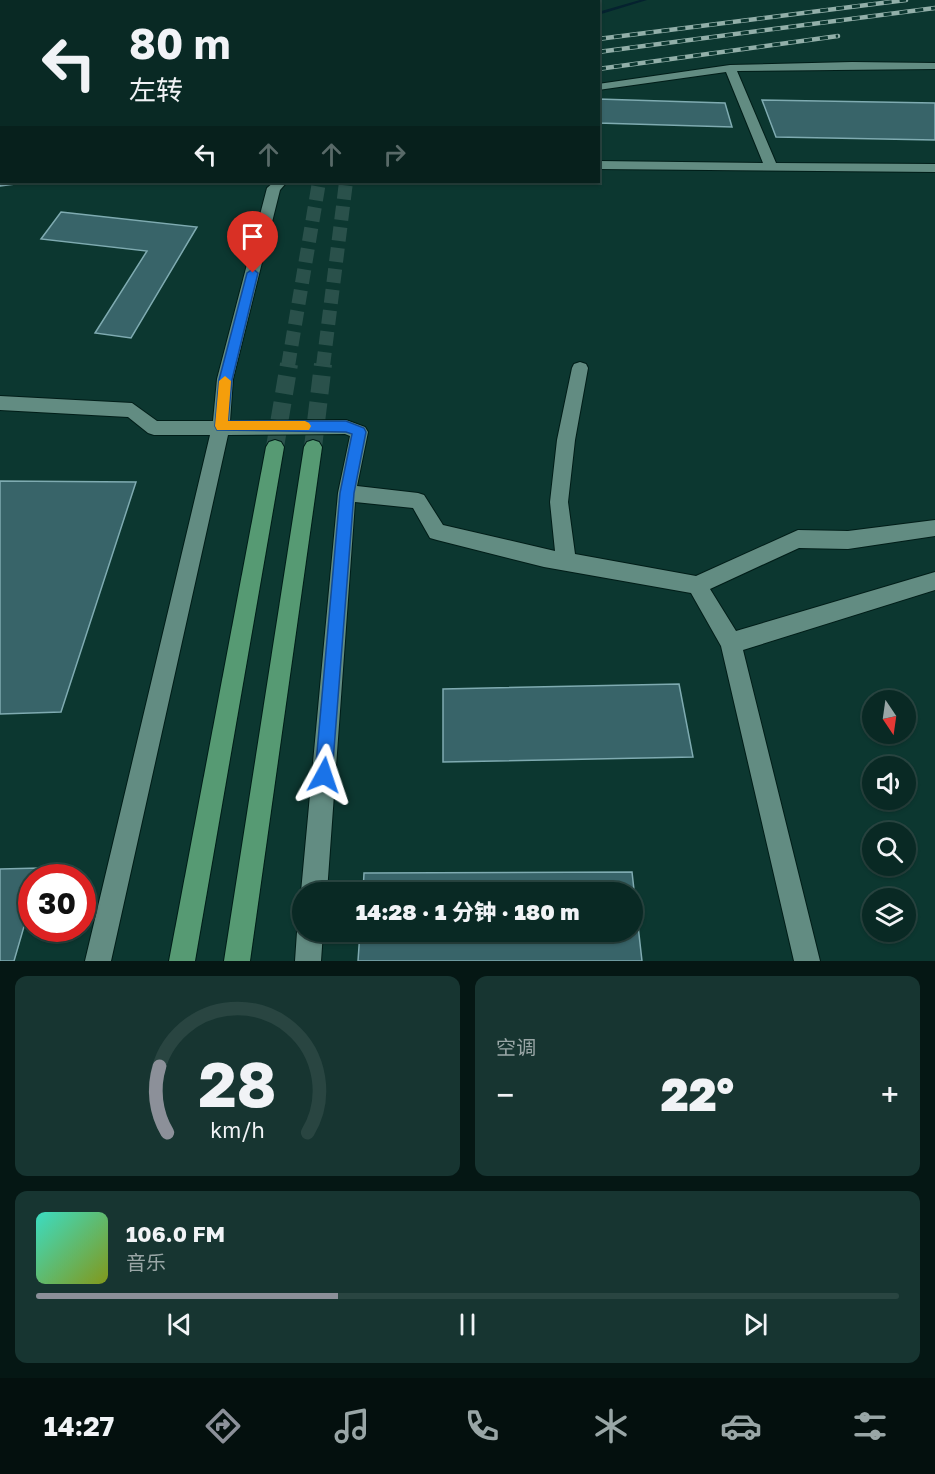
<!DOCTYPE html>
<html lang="zh">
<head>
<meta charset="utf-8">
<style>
	:root { --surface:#092924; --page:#173531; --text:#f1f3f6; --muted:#99a6a6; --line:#294541; --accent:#8c9099 }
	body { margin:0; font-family:"Golos Text","Noto Sans SC",sans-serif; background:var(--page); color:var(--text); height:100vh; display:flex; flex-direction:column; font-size:22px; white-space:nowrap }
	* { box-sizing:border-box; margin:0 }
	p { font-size:20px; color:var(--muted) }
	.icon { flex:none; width:33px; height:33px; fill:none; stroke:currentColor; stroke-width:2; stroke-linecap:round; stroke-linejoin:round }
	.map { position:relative; height:961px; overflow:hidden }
	.sheet { display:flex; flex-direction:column; gap:15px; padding:15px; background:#051714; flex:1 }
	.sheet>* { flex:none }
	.banner { position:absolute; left:0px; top:0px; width:600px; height:183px; box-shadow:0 2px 4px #0004,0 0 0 2px var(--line); background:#092924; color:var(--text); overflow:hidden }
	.needle { width:39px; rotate:167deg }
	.fabs { position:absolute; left:862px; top:690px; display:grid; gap:12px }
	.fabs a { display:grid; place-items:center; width:54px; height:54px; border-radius:50%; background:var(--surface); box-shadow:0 2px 4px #0004,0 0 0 2px var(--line); font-size:30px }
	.speed { position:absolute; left:18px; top:864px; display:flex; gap:12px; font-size:30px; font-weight:700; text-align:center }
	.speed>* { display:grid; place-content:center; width:78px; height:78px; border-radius:50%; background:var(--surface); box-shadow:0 2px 4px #0004,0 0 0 2px var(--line); line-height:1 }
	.speed .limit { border:9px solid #d22; background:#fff; color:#111 }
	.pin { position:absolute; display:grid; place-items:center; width:51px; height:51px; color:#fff; margin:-62px -26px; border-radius:50% 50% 50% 0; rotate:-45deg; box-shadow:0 0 6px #0007 }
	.pin .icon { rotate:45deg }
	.me { position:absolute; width:66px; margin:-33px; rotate:5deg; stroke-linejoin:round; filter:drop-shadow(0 0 4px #0008) }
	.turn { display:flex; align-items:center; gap:21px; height:126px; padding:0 30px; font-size:27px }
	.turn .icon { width:78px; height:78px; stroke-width:2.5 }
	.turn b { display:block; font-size:42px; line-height:51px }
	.lanes { display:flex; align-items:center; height:57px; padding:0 30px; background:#0003; justify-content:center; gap:30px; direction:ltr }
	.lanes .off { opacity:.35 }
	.big { font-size:45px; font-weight:800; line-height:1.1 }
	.sheet .card { flex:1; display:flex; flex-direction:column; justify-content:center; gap:9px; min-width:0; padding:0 21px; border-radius:12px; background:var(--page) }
	.sheet .dial { align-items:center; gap:0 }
	.dial svg { height:156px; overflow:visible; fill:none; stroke:var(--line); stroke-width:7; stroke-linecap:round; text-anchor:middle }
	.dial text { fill:var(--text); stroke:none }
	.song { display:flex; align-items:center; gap:18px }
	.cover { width:72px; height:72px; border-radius:9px; background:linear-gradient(135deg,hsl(170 70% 55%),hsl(70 70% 35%)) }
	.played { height:6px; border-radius:3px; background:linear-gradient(90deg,var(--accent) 35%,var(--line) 35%) }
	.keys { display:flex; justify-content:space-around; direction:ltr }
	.heat { display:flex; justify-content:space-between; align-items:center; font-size:33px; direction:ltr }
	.sheet .tiles { flex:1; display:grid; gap:15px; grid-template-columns:1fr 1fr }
	.card:last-child { grid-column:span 2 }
	.trip { position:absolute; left:292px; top:882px; width:351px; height:60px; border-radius:30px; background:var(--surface); box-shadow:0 2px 4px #0004,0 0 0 2px var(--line); font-weight:800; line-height:60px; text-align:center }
	.tab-bar { display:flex; height:96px; justify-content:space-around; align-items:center; background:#04100e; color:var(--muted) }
	.tab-bar .icon { width:42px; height:42px }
	.tab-bar .active { color:var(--accent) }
	.tab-bar b { font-size:27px; color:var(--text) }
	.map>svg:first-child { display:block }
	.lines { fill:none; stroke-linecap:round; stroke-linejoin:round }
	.stream { fill:#05222f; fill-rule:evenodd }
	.building { fill:#386469; stroke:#7fabb1; stroke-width:1.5 }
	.major-tunnel-far1 { stroke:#2a514b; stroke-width:14; stroke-dasharray:14 7; stroke-linecap:butt }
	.major-tunnel { stroke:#2a514b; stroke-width:18; stroke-dasharray:18 9; stroke-linecap:butt }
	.minor-casing { stroke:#001d18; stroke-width:2 }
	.major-casing { stroke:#001d18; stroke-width:2 }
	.minor { fill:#628c82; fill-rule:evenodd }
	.major { fill:#569a73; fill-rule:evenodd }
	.rail-casing { stroke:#92afa9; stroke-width:4.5 }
	.rail { stroke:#0c3730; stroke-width:3; stroke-dasharray:8; stroke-linecap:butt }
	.route { fill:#1a73e8; stroke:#114b97; stroke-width:1.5 }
	.slow { fill:#f59e0b }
</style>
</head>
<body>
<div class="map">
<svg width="935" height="961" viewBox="0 0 935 961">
	<rect width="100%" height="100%" fill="#0c3730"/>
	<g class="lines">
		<polygon class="stream" points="640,0 647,0 598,15 598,12"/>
	</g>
	<g class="building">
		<polygon points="598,99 725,103 732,127 598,123"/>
		<polygon points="762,100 935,103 935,140 776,137"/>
		<polygon points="0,174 2,182 31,182 0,186"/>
		<polygon points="61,212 197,227 131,338 95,333 147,251 41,239"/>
		<polygon points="0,481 136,482 61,712 0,714"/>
		<polygon points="679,684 693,757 443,762 443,689"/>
		<polygon points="40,868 38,878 32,878 32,899 14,961 0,961 0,869"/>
		<polygon points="632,872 642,961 358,961 360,932 633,932 633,892 363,892 364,873"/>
	</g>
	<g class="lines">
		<g class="major-tunnel-far1">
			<polyline points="288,366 319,182"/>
			<polyline points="323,366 346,182"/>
		</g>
		<g class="major-tunnel">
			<polyline points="275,447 289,364"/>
			<polyline points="313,447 323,364"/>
		</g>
		<g class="minor-casing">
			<g id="minor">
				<polygon points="852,62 935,63 935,69 737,71 776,163 935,164 935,172 598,169 598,161 763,163 726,72 598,90 598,84 730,65"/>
				<polygon points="274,182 287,182 280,190 233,379 230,421 346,420 365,427 368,432 357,486 418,493 424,495 443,525 555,551 550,502 557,440 572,368 574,364 580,362 586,364 588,368 575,440 568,502 575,554 696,576 798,530 848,531 935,520 935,536 848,549 799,548 710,589 736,631 935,572 935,590 743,650 820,961 794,961 721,646 691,593 544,567 437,540 430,538 413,508 355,502 327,892 303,892 303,896 301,892 338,493 350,436 345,434 228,435 111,961 85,961 210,435 154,435 148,433 128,417 0,410 0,396 132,403 157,421 213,421 217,379 267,188"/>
				<polygon points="303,922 303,932 323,932 321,961 295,961 297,932"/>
			</g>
		</g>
		<g class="major-casing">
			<g id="major">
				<polygon points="275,440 281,442 284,447 195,961 169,961 266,447 269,442"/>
				<polygon points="313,440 319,442 322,447 250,961 224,961 304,447 307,442"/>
			</g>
		</g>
		<use href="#minor" class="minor"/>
		<use href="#major" class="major"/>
		<g class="rail-casing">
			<g id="rail">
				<polyline points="598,39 906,0"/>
				<polyline points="598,52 935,8"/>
				<polyline points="598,69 838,36"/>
			</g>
		</g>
		<use href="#rail" class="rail"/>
	</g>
	<polygon class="route" points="253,269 258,273 232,380 228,421 346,421 364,428 366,432 354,493 332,775 330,781 324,784 317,781 315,775 340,493 352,434 346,432 217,430 215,426 219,380 247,273"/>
	<polygon class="slow" points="225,376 231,381 228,421 305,421 309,423 311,426 309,430 217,430 215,426 219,381"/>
</svg>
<div class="fabs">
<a><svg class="needle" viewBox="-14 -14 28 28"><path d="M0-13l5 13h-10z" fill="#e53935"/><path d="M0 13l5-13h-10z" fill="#99a6a6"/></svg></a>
<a><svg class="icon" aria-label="sound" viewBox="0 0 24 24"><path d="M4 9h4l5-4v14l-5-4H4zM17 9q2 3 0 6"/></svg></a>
<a><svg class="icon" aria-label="search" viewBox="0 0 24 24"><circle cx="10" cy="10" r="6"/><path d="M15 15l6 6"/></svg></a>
<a><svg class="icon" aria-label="layers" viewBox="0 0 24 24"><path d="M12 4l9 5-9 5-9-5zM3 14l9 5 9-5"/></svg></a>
</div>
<div class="speed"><div class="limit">30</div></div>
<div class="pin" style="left:253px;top:273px;background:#d93025"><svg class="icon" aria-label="arrive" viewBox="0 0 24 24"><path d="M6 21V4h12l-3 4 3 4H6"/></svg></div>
<svg class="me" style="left:324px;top:775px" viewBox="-20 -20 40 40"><path d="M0-17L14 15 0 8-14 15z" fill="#1a73e8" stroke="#fff" stroke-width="4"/></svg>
<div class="trip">14:28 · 1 分钟 · 180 m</div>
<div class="banner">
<div class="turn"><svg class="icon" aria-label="left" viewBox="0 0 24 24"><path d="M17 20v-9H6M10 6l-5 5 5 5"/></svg><div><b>80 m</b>左转</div></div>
<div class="lanes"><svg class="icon" aria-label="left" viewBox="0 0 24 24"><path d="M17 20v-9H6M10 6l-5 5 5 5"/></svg><svg class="icon off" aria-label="ahead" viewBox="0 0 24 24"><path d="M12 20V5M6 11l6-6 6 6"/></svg><svg class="icon off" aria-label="ahead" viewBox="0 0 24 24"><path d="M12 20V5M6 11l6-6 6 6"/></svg><svg class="icon off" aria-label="right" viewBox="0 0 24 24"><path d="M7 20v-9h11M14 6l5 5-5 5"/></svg></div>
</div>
</div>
<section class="sheet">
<div class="tiles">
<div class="card dial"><svg viewBox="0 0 100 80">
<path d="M14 69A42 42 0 1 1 86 69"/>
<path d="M14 69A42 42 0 0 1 10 35" stroke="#8c9099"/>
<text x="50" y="56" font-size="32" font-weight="700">28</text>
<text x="50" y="72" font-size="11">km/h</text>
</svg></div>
<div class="card"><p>空调</p>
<div class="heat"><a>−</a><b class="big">22°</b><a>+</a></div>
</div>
<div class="card">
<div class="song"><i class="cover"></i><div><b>106.0 FM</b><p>音乐</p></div></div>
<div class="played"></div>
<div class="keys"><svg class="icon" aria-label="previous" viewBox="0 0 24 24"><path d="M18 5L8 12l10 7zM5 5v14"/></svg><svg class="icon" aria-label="pause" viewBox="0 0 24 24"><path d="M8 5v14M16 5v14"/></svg><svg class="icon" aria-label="next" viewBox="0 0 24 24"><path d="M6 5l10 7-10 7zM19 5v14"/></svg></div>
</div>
</div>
</section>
<nav class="tab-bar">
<b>14:27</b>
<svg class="icon active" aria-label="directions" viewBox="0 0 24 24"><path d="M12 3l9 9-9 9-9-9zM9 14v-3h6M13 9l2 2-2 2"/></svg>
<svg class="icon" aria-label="music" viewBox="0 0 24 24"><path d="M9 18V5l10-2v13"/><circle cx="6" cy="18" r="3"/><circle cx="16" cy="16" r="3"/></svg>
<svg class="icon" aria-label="phone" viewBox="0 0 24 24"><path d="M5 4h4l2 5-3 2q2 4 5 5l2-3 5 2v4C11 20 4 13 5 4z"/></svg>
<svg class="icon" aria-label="climate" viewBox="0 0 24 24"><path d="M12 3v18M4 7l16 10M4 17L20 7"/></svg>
<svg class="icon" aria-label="car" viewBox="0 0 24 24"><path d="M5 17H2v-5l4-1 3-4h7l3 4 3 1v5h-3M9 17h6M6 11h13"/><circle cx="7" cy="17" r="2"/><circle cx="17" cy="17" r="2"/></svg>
<svg class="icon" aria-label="filters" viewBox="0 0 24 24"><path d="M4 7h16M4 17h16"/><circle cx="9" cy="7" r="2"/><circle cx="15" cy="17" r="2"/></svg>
</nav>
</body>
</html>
